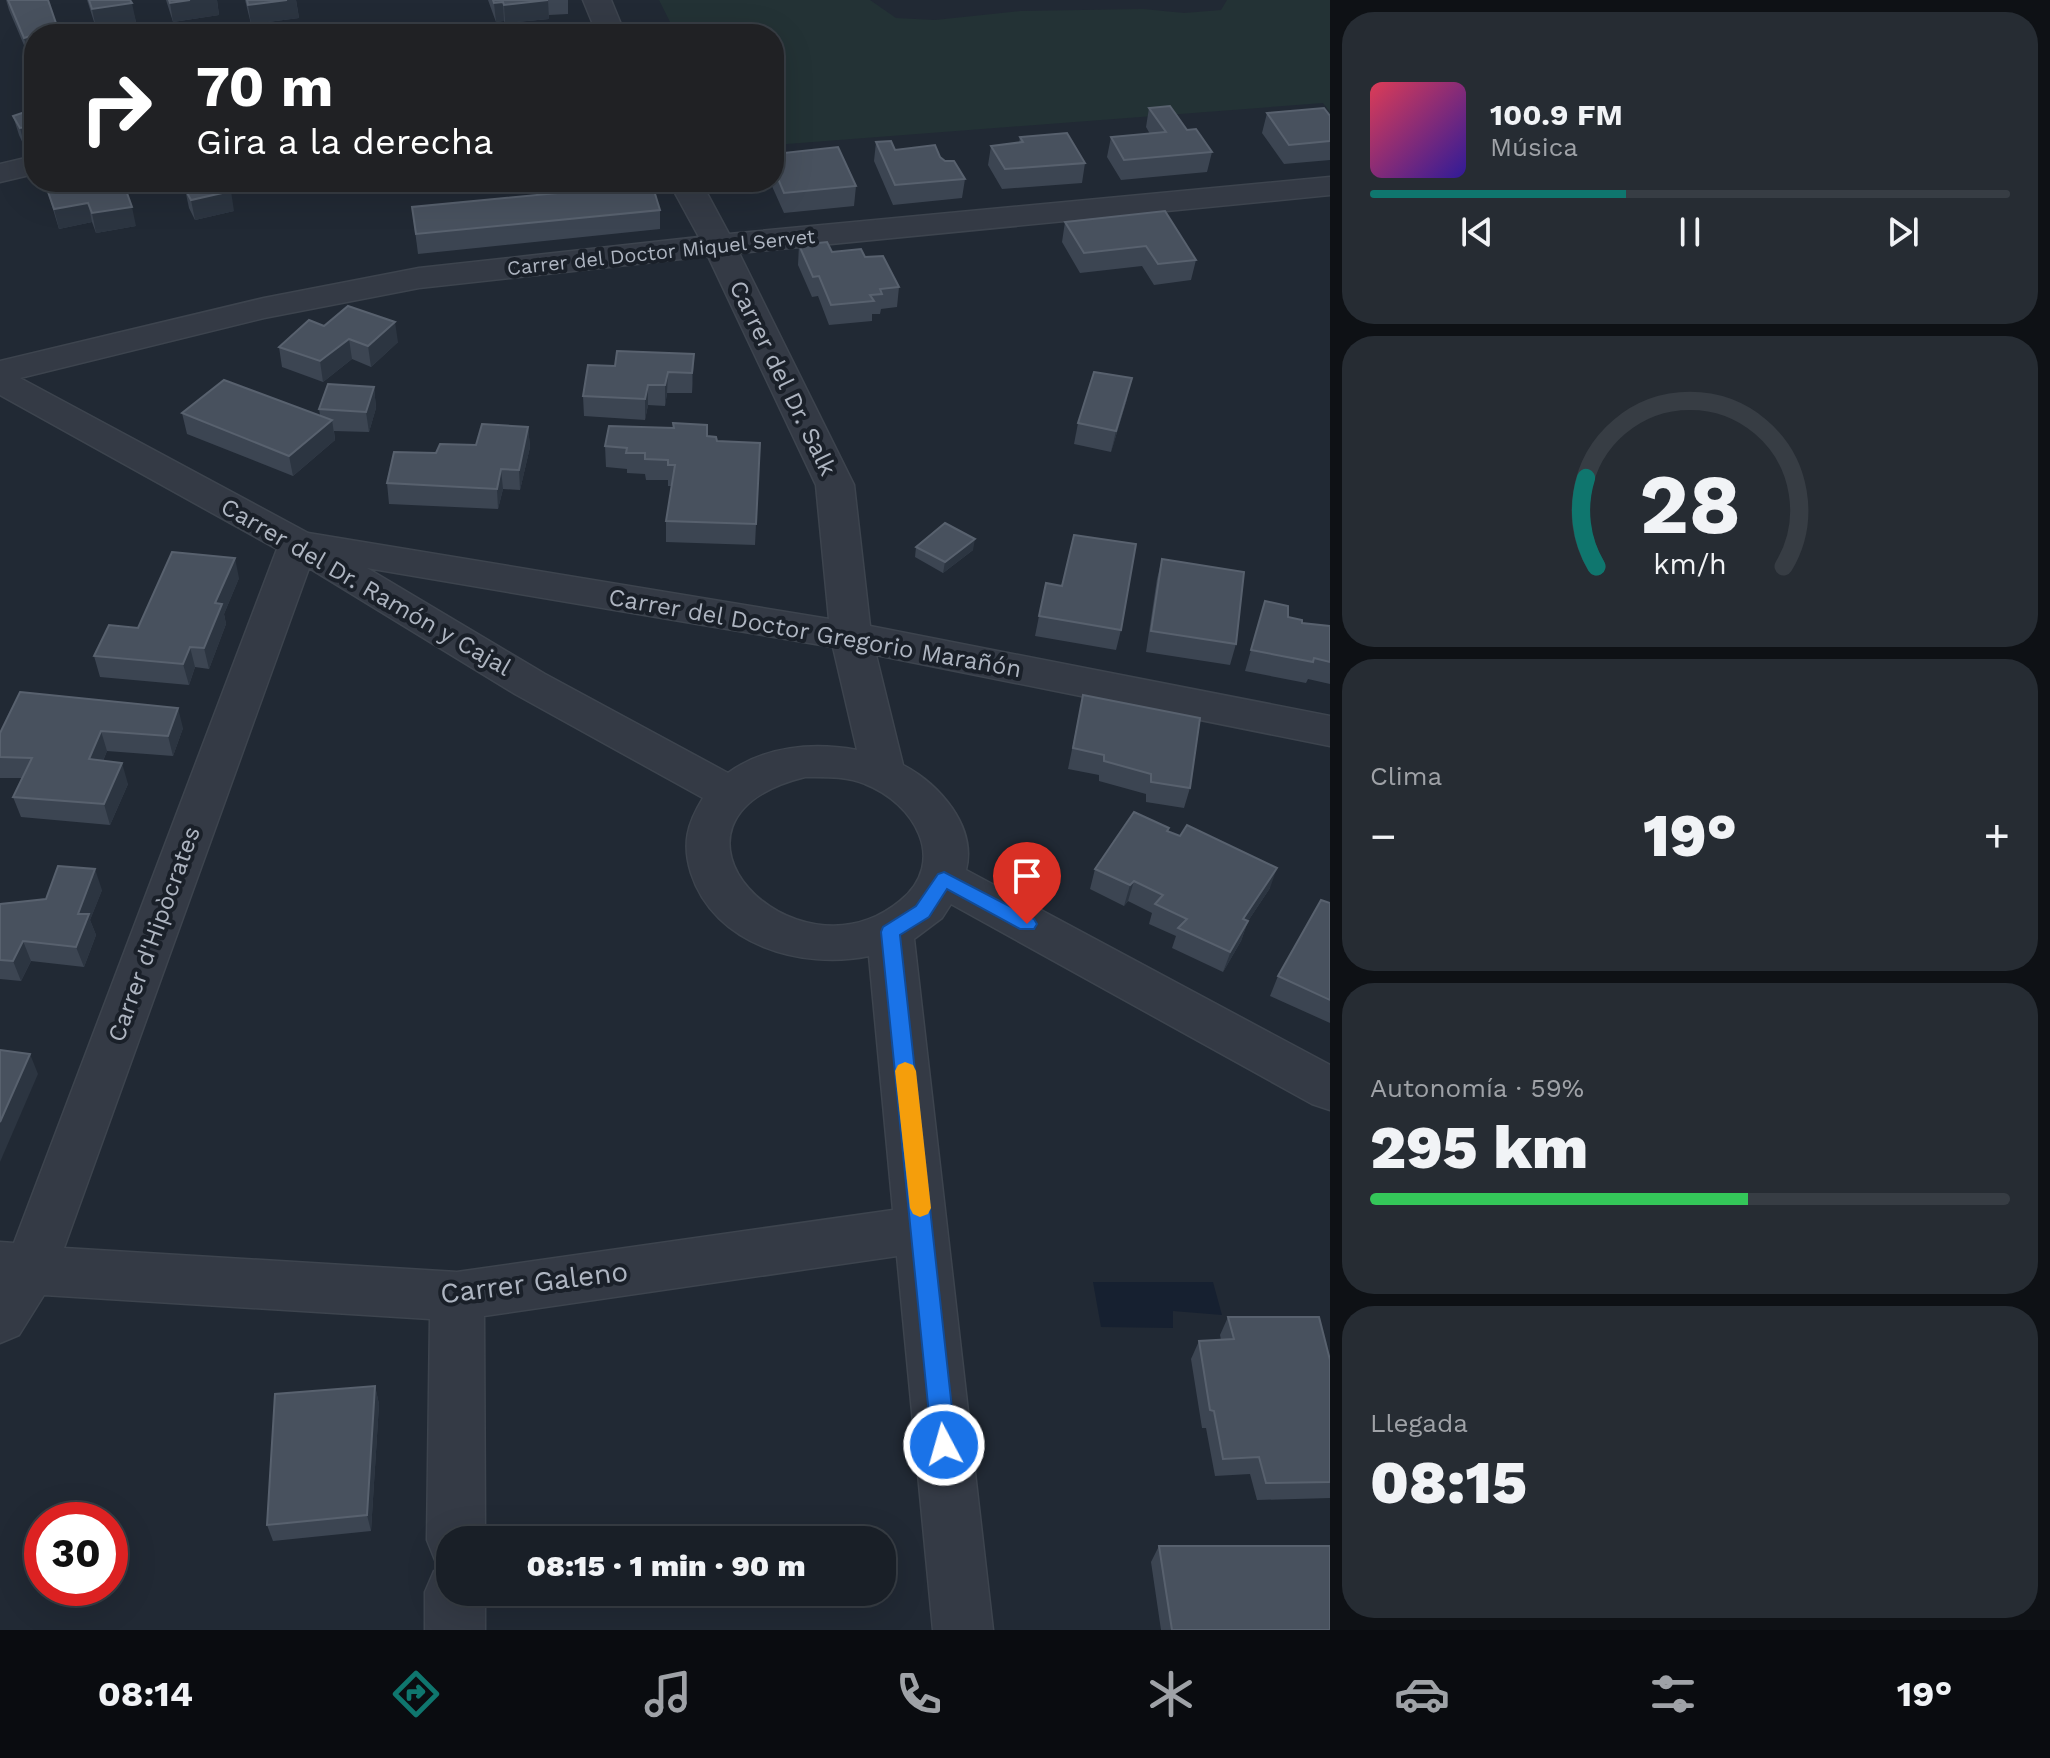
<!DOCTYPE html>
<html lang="es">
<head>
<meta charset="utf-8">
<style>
	:root { --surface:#191f27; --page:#262c33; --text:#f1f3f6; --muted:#9fa2a7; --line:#373d44; --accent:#0f766e }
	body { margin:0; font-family:"Work Sans",sans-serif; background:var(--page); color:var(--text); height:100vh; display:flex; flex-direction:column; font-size:30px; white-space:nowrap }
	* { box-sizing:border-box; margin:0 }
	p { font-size:26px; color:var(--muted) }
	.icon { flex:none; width:44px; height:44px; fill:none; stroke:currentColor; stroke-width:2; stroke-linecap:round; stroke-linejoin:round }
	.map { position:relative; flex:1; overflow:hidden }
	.drawer { display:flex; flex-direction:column; gap:12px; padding:12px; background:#0e1115; width:720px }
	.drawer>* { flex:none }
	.guide { position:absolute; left:24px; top:24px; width:760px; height:168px; border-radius:32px; box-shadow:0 8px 32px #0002,0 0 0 2px var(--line); background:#202124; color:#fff; overflow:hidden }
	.speed { position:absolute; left:24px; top:1502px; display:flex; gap:16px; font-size:40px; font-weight:700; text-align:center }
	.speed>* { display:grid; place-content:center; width:104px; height:104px; border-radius:50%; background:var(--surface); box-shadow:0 8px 32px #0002,0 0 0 2px var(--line); line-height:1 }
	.speed .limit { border:12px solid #d22; background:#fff; color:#111 }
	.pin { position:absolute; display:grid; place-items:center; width:68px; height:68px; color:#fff; margin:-82px -34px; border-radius:50% 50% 50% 0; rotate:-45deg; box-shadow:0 0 8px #0007 }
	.pin .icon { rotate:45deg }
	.me { position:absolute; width:88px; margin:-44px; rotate:354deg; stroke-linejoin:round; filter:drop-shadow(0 0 6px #0008) }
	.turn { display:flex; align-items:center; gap:28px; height:168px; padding:0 40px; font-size:36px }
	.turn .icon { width:104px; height:104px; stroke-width:2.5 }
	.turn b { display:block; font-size:56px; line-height:68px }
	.big { font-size:60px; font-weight:800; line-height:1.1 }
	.drawer .widget { flex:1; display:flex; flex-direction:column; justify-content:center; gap:12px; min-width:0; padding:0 28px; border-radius:32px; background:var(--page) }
	.drawer .dial { align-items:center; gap:0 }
	.dial svg { height:208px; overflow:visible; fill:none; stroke:var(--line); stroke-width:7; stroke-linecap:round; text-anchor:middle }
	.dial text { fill:var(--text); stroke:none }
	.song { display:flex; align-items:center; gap:24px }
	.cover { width:96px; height:96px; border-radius:12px; background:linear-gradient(135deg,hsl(350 70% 55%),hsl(250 70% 35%)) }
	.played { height:8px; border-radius:4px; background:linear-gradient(90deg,var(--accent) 40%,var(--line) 40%) }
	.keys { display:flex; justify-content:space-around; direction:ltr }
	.heat { display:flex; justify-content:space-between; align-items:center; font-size:44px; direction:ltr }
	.charge { height:12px; border-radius:6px; background:linear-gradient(90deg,#34c759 59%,var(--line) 0) }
	.trip { position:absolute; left:436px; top:1526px; width:460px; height:80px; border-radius:32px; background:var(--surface); box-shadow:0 8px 32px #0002,0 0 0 2px var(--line); font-weight:800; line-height:80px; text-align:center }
	.tab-bar { display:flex; height:128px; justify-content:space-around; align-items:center; background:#0a0c10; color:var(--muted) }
	.tab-bar .icon { width:56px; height:56px }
	.tab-bar .active { color:var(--accent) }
	.tab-bar b { font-size:36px; color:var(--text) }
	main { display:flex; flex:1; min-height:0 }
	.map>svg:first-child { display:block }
	.green { fill:#233235 }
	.water { fill:#162030 }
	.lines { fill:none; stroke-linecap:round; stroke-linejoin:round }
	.minor-casing { stroke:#3d444e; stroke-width:3 }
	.minor { fill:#343a45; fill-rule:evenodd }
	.wall { fill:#3c4552 }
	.shaded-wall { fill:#2c3541 }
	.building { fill:#48515e; stroke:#58616e; stroke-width:2 }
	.route { fill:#1a73e8; stroke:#114b97; stroke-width:2 }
	.slow { fill:#f59e0b }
	.labels { text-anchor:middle; stroke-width:8; stroke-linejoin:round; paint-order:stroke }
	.far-street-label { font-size:20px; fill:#aeb5c1; stroke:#1a2029 }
	.street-label { font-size:24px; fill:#aeb5c1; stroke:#1a2029 }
	.near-street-label { font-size:28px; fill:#aeb5c1; stroke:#1a2029 }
</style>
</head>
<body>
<main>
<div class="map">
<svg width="1330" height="1630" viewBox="0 0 1330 1630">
	<rect width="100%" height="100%" fill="#212934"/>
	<polygon class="green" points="659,0 870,0 896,18 935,20 1020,11 1143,9 1184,13 1221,10 1227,0 1330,0 1330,112 1323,103 774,145 774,34 676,34"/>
	<polygon class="water" points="1093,1282 1213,1282 1222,1315 1173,1311 1173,1328 1101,1327"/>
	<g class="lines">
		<g class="minor-casing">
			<g id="minor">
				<polygon points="583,0 611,0 625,34 597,34"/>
				<polygon points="34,156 34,174 0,182 0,164"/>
				<path d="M 1330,177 L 1330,195 L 739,253 L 854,485 L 870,626 L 1330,716 L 1330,746 L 876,655 L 903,765 C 939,784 977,826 966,870 L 1330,1065 L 1330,1110 L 1312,1104 L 951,904 L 942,918 L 914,939 L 993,1630 L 933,1630 L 897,1256 L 484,1316 L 485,1540 L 450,1540 L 450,1592 L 485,1592 L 485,1630 L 425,1630 L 425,1592 L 434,1571 L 447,1565 L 435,1560 L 427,1540 L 430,1319 L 44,1295 L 19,1335 L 0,1343 L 0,1242 L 14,1243 L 277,549 L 0,395 L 0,361 L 264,298 L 419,268 L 699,237 L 669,182 L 701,182 L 729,234 ZM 708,256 L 816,485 L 829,619 L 308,533 L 20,378 L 264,318 L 419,288 ZM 309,568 L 515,694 L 703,798 C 687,824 682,844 691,873 C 714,945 802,970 869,956 L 893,1210 L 457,1272 L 64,1248 ZM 367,568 L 833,647 L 857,750 C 813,742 765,746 728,773 L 545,674 ZM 805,777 C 824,777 847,776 865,784 C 914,803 949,861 900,901 C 794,988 633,820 805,777 Z"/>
			</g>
		</g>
		<use href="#minor" class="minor"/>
	</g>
	<g class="wall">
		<polygon points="6,0 48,0 29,57 9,10"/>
		<polygon points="87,0 130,0 136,22 96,28"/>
		<polygon points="166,0 217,0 219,15 173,22"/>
		<polygon points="245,0 296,0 299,18 251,24"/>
		<polygon points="488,0 568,0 568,14 549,15 549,19 505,23 504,21 496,22"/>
		<polygon points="34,96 34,146 25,148 19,135 13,116 28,111 25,98"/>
		<polygon points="1149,108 1187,130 1212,152 1207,172 1121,180 1107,157 1111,137 1150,134 1146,127"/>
		<polygon points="1267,113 1330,116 1330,160 1284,164 1262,133"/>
		<polygon points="1020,137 1085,163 1082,183 1002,189 988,165 991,146 1019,143"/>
		<polygon points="876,142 895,150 940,157 965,179 962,198 893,205 874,161"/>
		<polygon points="774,154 856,186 854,206 784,213 771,184 771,182 774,182"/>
		<polygon points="46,186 136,226 96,233 92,222 59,229"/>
		<polygon points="185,189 234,211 195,220 189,208"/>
		<polygon points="412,207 660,210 660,229 418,254"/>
		<polygon points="1065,222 1196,260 1191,280 1154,285 1142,266 1080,273 1062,242"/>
		<polygon points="799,245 865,257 899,287 897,307 881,309 880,314 872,314 872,321 829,325 818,296 812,297 798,265"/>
		<polygon points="324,326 398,342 371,367 352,359 323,382 282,367 279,347"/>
		<polygon points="694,354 692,393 667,393 665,406 648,405 645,420 584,416 583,396 615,366"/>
		<polygon points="374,387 376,408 369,432 334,431 335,440 293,476 187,434 182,413 320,415 319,409"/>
		<polygon points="1127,399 1111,452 1074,444 1078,423"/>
		<polygon points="528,427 530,447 520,490 503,489 498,509 389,504 387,483 436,453 476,445"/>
		<polygon points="707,436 717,441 760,443 755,545 666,542 666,521 672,486 668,486 668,480 646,480 645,474 627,473 627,469 606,467 605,446"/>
		<polygon points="916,547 973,550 943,573 915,557"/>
		<polygon points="1162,559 1236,644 1230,665 1146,652 1157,579"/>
		<polygon points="239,578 224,614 226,624 209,669 195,667 189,685 100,677 94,656 138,628"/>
		<polygon points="1062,586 1121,630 1116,650 1035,636 1039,616"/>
		<polygon points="1265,601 1288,617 1302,623 1330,626 1330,684 1308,679 1306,683 1245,671"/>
		<polygon points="1083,695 1190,788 1184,808 1146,802 1146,794 1099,781 1099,775 1068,769"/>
		<polygon points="183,728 173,756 107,751 103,761 128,784 110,825 21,817 13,797 22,778 0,778 0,733"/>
		<polygon points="1169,828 1168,831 1270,888 1248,921 1241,941 1223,972 1172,948 1176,936 1149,924 1152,913 1128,901 1124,906 1090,889 1095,869"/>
		<polygon points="102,890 90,920 96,935 84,967 31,961 21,981 0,979 0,904 46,899"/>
		<polygon points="1330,903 1330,1023 1270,996 1278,976"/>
		<polygon points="1228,1317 1330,1360 1330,1498 1257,1500 1250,1474 1215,1476 1206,1428 1202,1428 1191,1359 1199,1341 1221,1340 1220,1335"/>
		<polygon points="375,1386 379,1404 371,1531 273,1541 267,1525"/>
		<polygon points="1159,1546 1330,1630 1161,1630 1151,1562"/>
	</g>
	<g class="shaded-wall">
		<polygon points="190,0 217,0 219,15 173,22 170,3"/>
		<polygon points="287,0 296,0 299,18 251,24 248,5"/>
		<polygon points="548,0 549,19 505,23 504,5"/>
		<polygon points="503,2 504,21 496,22 494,3"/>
		<polygon points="132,3 136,22 96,28 92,9"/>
		<polygon points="58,29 60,34 39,34"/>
		<polygon points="34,35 34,56 29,57 24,38"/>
		<polygon points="34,126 34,146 25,148 20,128"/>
		<polygon points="297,182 316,182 298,185"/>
		<polygon points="231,191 234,211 195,220 191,200"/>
		<polygon points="88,203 92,222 59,229 54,209"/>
		<polygon points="132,207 136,226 96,233 92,213"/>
		<polygon points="395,322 398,342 371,367 368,346"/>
		<polygon points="349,339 352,359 323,382 320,361"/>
		<polygon points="694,354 693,374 692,393 692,373"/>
		<polygon points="668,372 667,393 665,406 665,385"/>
		<polygon points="1132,378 1127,399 1111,452 1116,431"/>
		<polygon points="648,385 648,405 645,420 645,399"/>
		<polygon points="374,387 376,408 369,432 366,412"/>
		<polygon points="332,420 335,440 293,476 289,456"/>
		<polygon points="528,427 530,447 520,490 519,470"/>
		<polygon points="501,469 503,489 498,509 497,489"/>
		<polygon points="975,539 973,550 943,573 945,562"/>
		<polygon points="235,558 239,578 224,614 226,624 209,669 204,648 215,603"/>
		<polygon points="190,647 195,667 189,685 183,664"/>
		<polygon points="178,708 183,728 173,756 168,736"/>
		<polygon points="101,731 107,751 95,779 89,759"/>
		<polygon points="122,763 128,784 110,825 104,804"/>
		<polygon points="1277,868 1270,888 1248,921 1241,941 1223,972 1243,919"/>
		<polygon points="95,869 102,890 90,920 96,935 84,967 76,947 78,914"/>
		<polygon points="1134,881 1128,901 1124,906 1130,885"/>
		<polygon points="23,941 31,961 21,981 13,961"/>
		<polygon points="30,1054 38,1074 0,1162 0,1122"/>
		<polygon points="375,1386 379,1404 371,1531 367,1515"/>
	</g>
	<g class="building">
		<polygon points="8,0 48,0 58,29 34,34 34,35 24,38"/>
		<polygon points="89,0 130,0 132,3 92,9"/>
		<polygon points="169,0 190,0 170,3"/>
		<polygon points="247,0 287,0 248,5"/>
		<polygon points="493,0 548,0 504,5 503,2 494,3"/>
		<polygon points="426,28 428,34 368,34"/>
		<polygon points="34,96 34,126 20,128 13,116 31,110 25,98"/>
		<polygon points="1170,106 1187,130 1196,129 1212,152 1124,160 1111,137 1166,132 1149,108"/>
		<polygon points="1324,108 1330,116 1330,141 1289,145 1267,113"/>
		<polygon points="1067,133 1085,163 1005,169 991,146 1023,142 1020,137"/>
		<polygon points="891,141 895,150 935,145 940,157 945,161 954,161 965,179 895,185 876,142"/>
		<polygon points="838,147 856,186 784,193 774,169 774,164 777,163 774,154"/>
		<polygon points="68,182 123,182 132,207 92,213 88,203 54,209 46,186"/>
		<polygon points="218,182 226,182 231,191 191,200 185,189"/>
		<polygon points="652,184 660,210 416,234 412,207"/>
		<polygon points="1165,211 1196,260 1158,264 1146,246 1084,253 1065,222"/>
		<polygon points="827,242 832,252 861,249 865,257 883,256 899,287 880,289 882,294 870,295 874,301 831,305 819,276 813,277 799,245"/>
		<polygon points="348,306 395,322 368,346 349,339 320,361 279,347 309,320 324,326"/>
		<polygon points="617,351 694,354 692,373 668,372 665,385 648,385 645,399 583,396 588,365 615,366"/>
		<polygon points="1094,372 1132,378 1116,431 1078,423"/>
		<polygon points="224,380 332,420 289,456 182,413"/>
		<polygon points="328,384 374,387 366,412 319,409"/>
		<polygon points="673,423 707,425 707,436 716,437 717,441 760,443 756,524 666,521 675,465 668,465 668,460 645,459 645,453 626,453 627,448 605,446 609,426 674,428"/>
		<polygon points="482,424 528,427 519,470 501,469 497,489 387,483 394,452 436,453 440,444 476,445"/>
		<polygon points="945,523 975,539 945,562 916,547"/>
		<polygon points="1074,535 1136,544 1121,630 1039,616 1046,583 1062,586"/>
		<polygon points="172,552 235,558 215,603 222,604 204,648 190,647 183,664 94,656 109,625 138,628"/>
		<polygon points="1162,559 1244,572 1236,644 1151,631"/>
		<polygon points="1265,601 1288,606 1288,617 1302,620 1302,623 1330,626 1330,662 1314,658 1313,662 1251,650"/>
		<polygon points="20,692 178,708 168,736 101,731 89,759 122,763 104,804 13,797 32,758 0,757 0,733"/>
		<polygon points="1083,695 1200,718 1190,788 1151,782 1151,774 1104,761 1104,755 1073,748"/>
		<polygon points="1134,812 1169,828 1167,831 1180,836 1187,825 1277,868 1243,919 1248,921 1230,952 1178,928 1187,919 1155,904 1163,895 1134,881 1130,885 1095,869"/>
		<polygon points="58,866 95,869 78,914 89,914 76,947 23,941 13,961 0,960 0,904 46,899"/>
		<polygon points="1321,900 1330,903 1330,1000 1278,976"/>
		<polygon points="0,1050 30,1054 0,1122"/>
		<polygon points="1228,1317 1319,1317 1330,1360 1330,1482 1266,1483 1259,1457 1223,1459 1214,1411 1210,1410 1199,1341 1234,1339"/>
		<polygon points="375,1386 367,1515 267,1525 275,1394"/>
		<polygon points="1159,1546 1330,1546 1330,1630 1172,1630"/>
	</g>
	<polygon class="route" points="944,872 1034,919 1037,924 1034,929 1020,929 947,889 929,917 900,935 956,1445 952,1453 944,1456 936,1453 932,1445 881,932 883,927 916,906 938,874"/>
	<polygon class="slow" points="905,1062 913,1065 916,1071 931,1208 928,1214 920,1217 913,1214 910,1208 895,1071 898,1065"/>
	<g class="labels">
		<g class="far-street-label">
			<text transform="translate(661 252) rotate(-6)" y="7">Carrer del Doctor Miquel Servet</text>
		</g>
		<g class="street-label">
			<text transform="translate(783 378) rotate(64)" y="8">Carrer del Dr. Salk</text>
			<text transform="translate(366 587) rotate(30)" y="8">Carrer del Dr. Ramón y Cajal</text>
			<text transform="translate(815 633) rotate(10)" y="8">Carrer del Doctor Gregorio Marañón</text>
			<text transform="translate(154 934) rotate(-70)" y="8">Carrer d'Hipòcrates</text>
		</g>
		<g class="near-street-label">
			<text transform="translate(534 1282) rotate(-7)" y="10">Carrer Galeno</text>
		</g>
	</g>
</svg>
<div class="speed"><div class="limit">30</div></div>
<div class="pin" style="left:1027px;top:924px;background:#d93025"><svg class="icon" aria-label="arrive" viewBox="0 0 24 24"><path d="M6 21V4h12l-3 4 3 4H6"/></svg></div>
<svg class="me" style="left:944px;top:1445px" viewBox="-20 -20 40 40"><circle r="17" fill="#1a73e8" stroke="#fff" stroke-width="3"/><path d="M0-11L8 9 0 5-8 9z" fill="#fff"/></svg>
<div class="trip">08:15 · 1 min · 90 m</div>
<div class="guide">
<div class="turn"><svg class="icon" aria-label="right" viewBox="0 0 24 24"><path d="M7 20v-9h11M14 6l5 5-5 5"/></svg><div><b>70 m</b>Gira a la derecha</div></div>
</div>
</div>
<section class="drawer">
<div class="widget">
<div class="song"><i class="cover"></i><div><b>100.9 FM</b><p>Música</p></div></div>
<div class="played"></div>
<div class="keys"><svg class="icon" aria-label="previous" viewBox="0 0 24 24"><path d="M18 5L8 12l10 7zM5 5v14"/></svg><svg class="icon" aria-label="pause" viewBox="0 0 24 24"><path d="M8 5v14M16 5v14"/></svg><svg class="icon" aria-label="next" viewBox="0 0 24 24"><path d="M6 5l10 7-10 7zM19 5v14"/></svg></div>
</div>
<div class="widget dial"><svg viewBox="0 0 100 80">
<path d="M14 69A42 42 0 1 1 86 69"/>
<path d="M14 69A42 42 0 0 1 10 35" stroke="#0f766e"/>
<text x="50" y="56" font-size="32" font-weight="700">28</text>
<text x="50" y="72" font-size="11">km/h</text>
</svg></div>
<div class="widget"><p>Clima</p>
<div class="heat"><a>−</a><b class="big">19°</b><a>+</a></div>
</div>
<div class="widget"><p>Autonomía · 59%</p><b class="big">295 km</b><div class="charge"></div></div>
<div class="widget"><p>Llegada</p><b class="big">08:15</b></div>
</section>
</main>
<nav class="tab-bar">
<b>08:14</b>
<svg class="icon active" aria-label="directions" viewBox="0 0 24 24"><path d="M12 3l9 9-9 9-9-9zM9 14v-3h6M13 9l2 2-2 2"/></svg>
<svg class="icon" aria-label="music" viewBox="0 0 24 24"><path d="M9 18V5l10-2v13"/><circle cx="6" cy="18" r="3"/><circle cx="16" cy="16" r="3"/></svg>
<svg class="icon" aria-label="phone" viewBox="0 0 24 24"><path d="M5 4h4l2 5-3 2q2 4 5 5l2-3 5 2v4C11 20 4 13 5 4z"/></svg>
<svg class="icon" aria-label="climate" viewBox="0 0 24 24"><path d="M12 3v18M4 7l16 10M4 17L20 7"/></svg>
<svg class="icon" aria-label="car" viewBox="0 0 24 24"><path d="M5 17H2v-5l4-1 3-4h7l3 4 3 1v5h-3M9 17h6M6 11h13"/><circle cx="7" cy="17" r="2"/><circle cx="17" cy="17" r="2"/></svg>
<svg class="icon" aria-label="filters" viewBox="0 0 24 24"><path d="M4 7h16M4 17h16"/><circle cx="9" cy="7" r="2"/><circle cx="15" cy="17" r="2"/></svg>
<b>19°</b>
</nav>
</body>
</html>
